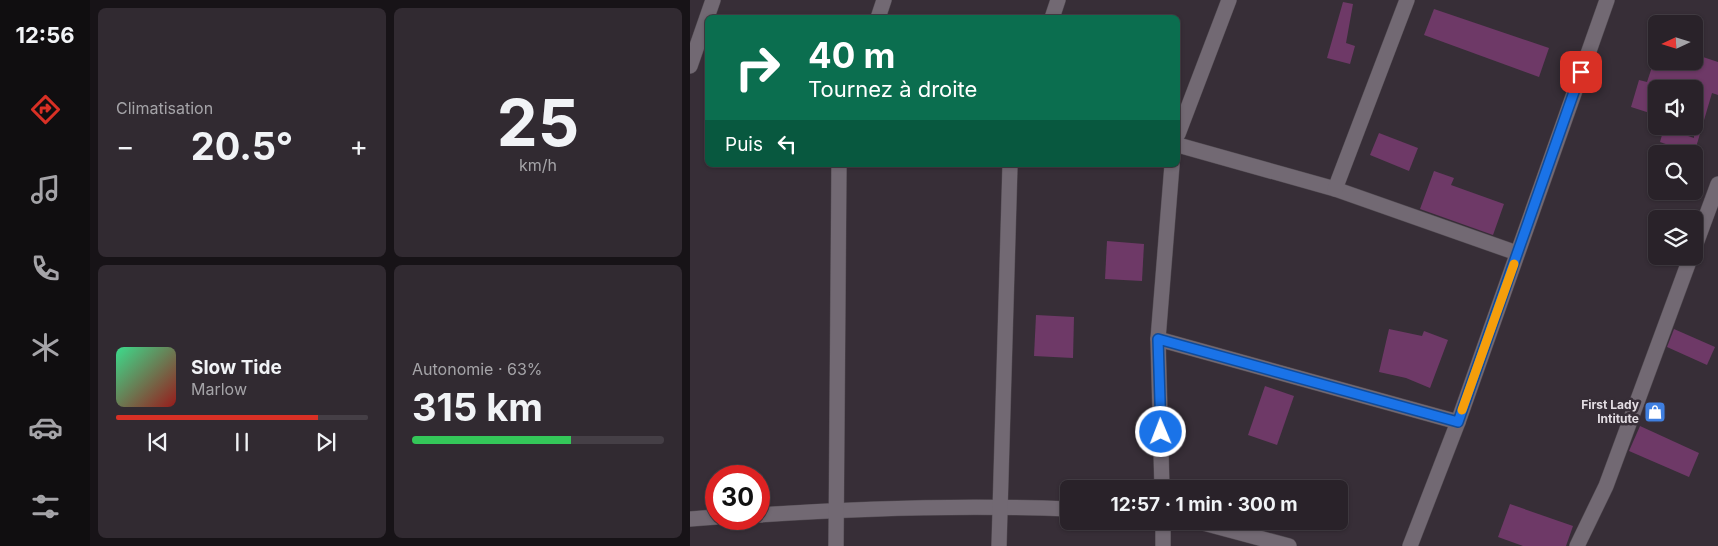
<!DOCTYPE html>
<html lang="fr">
<head>
<meta charset="utf-8">
<style>
	:root { --surface:#292229; --page:#312a31; --text:#f1f3f6; --muted:#a5a4a8; --line:#453f46; --accent:#d93025 }
	body { margin:0; font-family:Inter,sans-serif; background:var(--page); color:var(--text); height:100vh; display:flex; flex-direction:column; font-size:19px; white-space:nowrap }
	* { box-sizing:border-box; margin:0 }
	p { font-size:16px; color:var(--muted) }
	.icon { flex:none; width:28px; height:28px; fill:none; stroke:currentColor; stroke-width:2; stroke-linecap:round; stroke-linejoin:round }
	.map { position:relative; flex:1; overflow:hidden }
	.side { display:flex; flex-direction:column; gap:8px; padding:8px; background:#171317; width:600px }
	.side>* { flex:none }
	.guide { position:absolute; left:15px; top:15px; width:475px; height:152px; border-radius:8px; box-shadow:0 1px 4px #0004,0 0 0 1px var(--line); background:#0b6e4f; color:#fff; overflow:hidden }
	.needle { width:32px; rotate:266deg }
	.controls { position:absolute; left:958px; top:15px; display:grid; gap:10px }
	.controls a { display:grid; place-items:center; width:55px; height:55px; border-radius:8px; background:var(--surface); box-shadow:0 1px 4px #0004,0 0 0 1px var(--line); font-size:25px }
	.speed { position:absolute; left:15px; top:465px; display:flex; gap:10px; font-size:25px; font-weight:700; text-align:center }
	.speed>* { display:grid; place-content:center; width:65px; height:65px; border-radius:50%; background:var(--surface); box-shadow:0 1px 4px #0004,0 0 0 1px var(--line); line-height:1 }
	.speed .limit { border:8px solid #d22; background:#fff; color:#111 }
	.pin { position:absolute; display:grid; place-items:center; width:42px; height:42px; color:#fff; margin:-21px; border-radius:10px; box-shadow:0 2px 8px #0006 }
	.me { position:absolute; width:55px; margin:-28px; rotate:359deg; stroke-linejoin:round; filter:drop-shadow(0 0 4px #0008) }
	.turn { display:flex; align-items:center; gap:18px; height:105px; padding:0 20px; font-size:22px }
	.turn .icon { width:65px; height:65px; stroke-width:2.5 }
	.turn b { display:block; font-size:35px; line-height:42px }
	.then { display:flex; align-items:center; height:48px; padding:0 20px; background:#0003; gap:10px; font-size:19px }
	.big { font-size:38px; font-weight:700; line-height:1.1 }
	.side .tile { flex:1; display:flex; flex-direction:column; justify-content:center; gap:8px; min-width:0; padding:0 18px; border-radius:8px; background:var(--page) }
	.side .dial { align-items:center; gap:0 }
	.dial b { font-size:65px; line-height:1 }
	.song { display:flex; align-items:center; gap:15px }
	.cover { width:60px; height:60px; border-radius:8px; background:linear-gradient(135deg,hsl(150 70% 55%),hsl(0 70% 35%)) }
	.played { height:5px; border-radius:2px; background:linear-gradient(90deg,var(--accent) 80%,var(--line) 80%) }
	.keys { display:flex; justify-content:space-around; direction:ltr }
	.heat { display:flex; justify-content:space-between; align-items:center; font-size:28px; direction:ltr }
	.charge { height:8px; border-radius:4px; background:linear-gradient(90deg,#34c759 63%,var(--line) 0) }
	.side .tiles { flex:1; display:grid; gap:8px; grid-template-columns:repeat(2,1fr) }
	.trip { position:absolute; left:370px; top:480px; width:288px; height:50px; border-radius:8px; background:var(--surface); box-shadow:0 1px 4px #0004,0 0 0 1px var(--line); font-weight:700; line-height:50px; text-align:center }
	main { display:flex; flex:1; min-height:0 }
	.tab-bar { display:flex; flex-direction:column; width:90px; justify-content:space-around; align-items:center; background:#100e10; color:var(--muted) }
	.tab-bar .icon { width:35px; height:35px }
	.tab-bar .active { color:var(--accent) }
	.tab-bar b { font-size:22px; color:var(--text) }
	.map>svg:first-child { display:block }
	.building { fill:#6e3967 }
	.lines { fill:none; stroke-linecap:round; stroke-linejoin:round }
	.minor-casing { stroke:#514a51; stroke-width:16 }
	.minor { stroke:#726973; stroke-width:15 }
	.route-casing { stroke:#114b97; stroke-width:12 }
	.route { stroke:#1a73e8; stroke-width:9 }
	.slow { stroke:#f59e0b; stroke-width:9 }
	.labels { text-anchor:middle; stroke-width:5; stroke-linejoin:round; paint-order:stroke }
	.poi-label { font-size:12px; font-weight:bold; fill:#e2dce2; stroke:#372e37; text-anchor:end }
</style>
</head>
<body>
<main>
<nav class="tab-bar">
<b>12:56</b>
<svg class="icon active" aria-label="directions" viewBox="0 0 24 24"><path d="M12 3l9 9-9 9-9-9zM9 14v-3h6M13 9l2 2-2 2"/></svg>
<svg class="icon" aria-label="music" viewBox="0 0 24 24"><path d="M9 18V5l10-2v13"/><circle cx="6" cy="18" r="3"/><circle cx="16" cy="16" r="3"/></svg>
<svg class="icon" aria-label="phone" viewBox="0 0 24 24"><path d="M5 4h4l2 5-3 2q2 4 5 5l2-3 5 2v4C11 20 4 13 5 4z"/></svg>
<svg class="icon" aria-label="climate" viewBox="0 0 24 24"><path d="M12 3v18M4 7l16 10M4 17L20 7"/></svg>
<svg class="icon" aria-label="car" viewBox="0 0 24 24"><path d="M5 17H2v-5l4-1 3-4h7l3 4 3 1v5h-3M9 17h6M6 11h13"/><circle cx="7" cy="17" r="2"/><circle cx="17" cy="17" r="2"/></svg>
<svg class="icon" aria-label="filters" viewBox="0 0 24 24"><path d="M4 7h16M4 17h16"/><circle cx="9" cy="7" r="2"/><circle cx="15" cy="17" r="2"/></svg>
</nav>
<section class="side">
<div class="tiles">
<div class="tile"><p>Climatisation</p>
<div class="heat"><a>−</a><b class="big">20.5°</b><a>+</a></div>
</div>
<div class="tile dial"><b>25</b><p>km/h</p></div>
<div class="tile">
<div class="song"><i class="cover"></i><div><b>Slow Tide</b><p>Marlow</p></div></div>
<div class="played"></div>
<div class="keys"><svg class="icon" aria-label="previous" viewBox="0 0 24 24"><path d="M18 5L8 12l10 7zM5 5v14"/></svg><svg class="icon" aria-label="pause" viewBox="0 0 24 24"><path d="M8 5v14M16 5v14"/></svg><svg class="icon" aria-label="next" viewBox="0 0 24 24"><path d="M6 5l10 7-10 7zM19 5v14"/></svg></div>
</div>
<div class="tile"><p>Autonomie · 63%</p><b class="big">315 km</b><div class="charge"></div></div>
</div>
</section>
<div class="map">
<svg width="1028" height="546" viewBox="0 0 1028 546">
	<rect width="100%" height="100%" fill="#372e37"/>
	<g class="building">
		<polygon points="653,2 663,4 656,43 665,46 660,64 637,58"/>
		<polygon points="744,9 859,48 849,77 734,35"/>
		<polygon points="1004,54 1028,62 1028,95 1022,93 1004,154 970,142 974,128 1004,138 1004,89 966,89 966,115 941,107 949,80 957,82 964,61 1004,61"/>
		<polygon points="689,133 728,148 719,171 680,155"/>
		<polygon points="744,171 764,178 761,185 814,204 803,235 730,209"/>
		<polygon points="417,241 454,244 452,281 415,279"/>
		<polygon points="346,315 384,317 383,358 344,356"/>
		<polygon points="699,329 732,336 734,331 758,340 740,388 716,378 689,372"/>
		<polygon points="984,329 1025,347 1017,365 977,347"/>
		<polygon points="575,386 604,396 587,445 558,435"/>
		<polygon points="950,426 1009,453 999,477 939,451"/>
		<polygon points="820,504 883,526 876,546 833,546 808,537"/>
	</g>
	<g class="lines">
		<g class="minor-casing">
			<g id="minor">
				<polyline points="188,18 194,0"/>
				<polyline points="362,18 368,0"/>
				<polyline points="0,66 23,0"/>
				<polyline points="488,134 539,0"/>
				<polyline points="488,145 645,189 827,253"/>
				<polyline points="645,189 717,0"/>
				<polyline points="1004,249 1028,184"/>
				<polyline points="468,339 768,422"/>
				<polyline points="472,489 468,339 482,165"/>
				<path d="M 69,515 C 172,508 275,505 379,509"/>
				<polyline points="0,519 26,517"/>
				<polyline points="473,521 473,546"/>
				<polyline points="506,521 599,546"/>
				<polyline points="146,546 149,165"/>
				<polyline points="309,546 320,165"/>
				<polyline points="720,546 768,422 917,0"/>
				<polyline points="887,546 916,486 1001,256"/>
			</g>
		</g>
		<use href="#minor" class="minor"/>
	</g>
	<g class="lines">
		<g class="route-casing">
			<polyline id="route" points="471,432 468,339 768,422 891,72"/>
		</g>
		<use href="#route" class="route"/>
		<polyline class="slow" points="772,410 824,264"/>
	</g>
	<defs>
		<g id="shop-square" transform="scale(1.125)"><rect x="-9" y="-9" width="18" height="18" rx="4" fill="#3f7fe0" stroke="#372e37"/><path d="M-5-2.5h2.3a2.7 3.5 0 0 1 5.4 0H5L5.5 6h-11ZM-1.5-2.5h3a1.5 2.3 0 0 0-3 0Z" fill="#fff"/></g>
	</defs>
	<g fill-rule="evenodd">
		<use href="#shop-square" x="965" y="412"/>
	</g>
	<g class="labels">
		<g class="poi-label">
			<text x="949" y="409">First Lady<tspan x="949" dy="14">Intitute</tspan></text>
		</g>
	</g>
</svg>
<div class="controls">
<a><svg class="needle" viewBox="-14 -14 28 28"><path d="M0-13l5 13h-10z" fill="#e53935"/><path d="M0 13l5-13h-10z" fill="#a5a4a8"/></svg></a>
<a><svg class="icon" aria-label="sound" viewBox="0 0 24 24"><path d="M4 9h4l5-4v14l-5-4H4zM17 9q2 3 0 6"/></svg></a>
<a><svg class="icon" aria-label="search" viewBox="0 0 24 24"><circle cx="10" cy="10" r="6"/><path d="M15 15l6 6"/></svg></a>
<a><svg class="icon" aria-label="layers" viewBox="0 0 24 24"><path d="M12 4l9 5-9 5-9-5zM3 14l9 5 9-5"/></svg></a>
</div>
<div class="speed"><div class="limit">30</div></div>
<div class="pin" style="left:891px;top:72px;background:#d93025"><svg class="icon" aria-label="arrive" viewBox="0 0 24 24"><path d="M6 21V4h12l-3 4 3 4H6"/></svg></div>
<svg class="me" style="left:471px;top:432px" viewBox="-20 -20 40 40"><circle r="17" fill="#1a73e8" stroke="#fff" stroke-width="3"/><path d="M0-11L8 9 0 5-8 9z" fill="#fff"/></svg>
<div class="trip">12:57 · 1 min · 300 m</div>
<div class="guide">
<div class="turn"><svg class="icon" aria-label="right" viewBox="0 0 24 24"><path d="M7 20v-9h11M14 6l5 5-5 5"/></svg><div><b>40 m</b>Tournez à droite</div></div>
<div class="then">Puis<svg class="icon" aria-label="left" viewBox="0 0 24 24"><path d="M17 20v-9H6M10 6l-5 5 5 5"/></svg></div>
</div>
</div>
</main>
</body>
</html>
